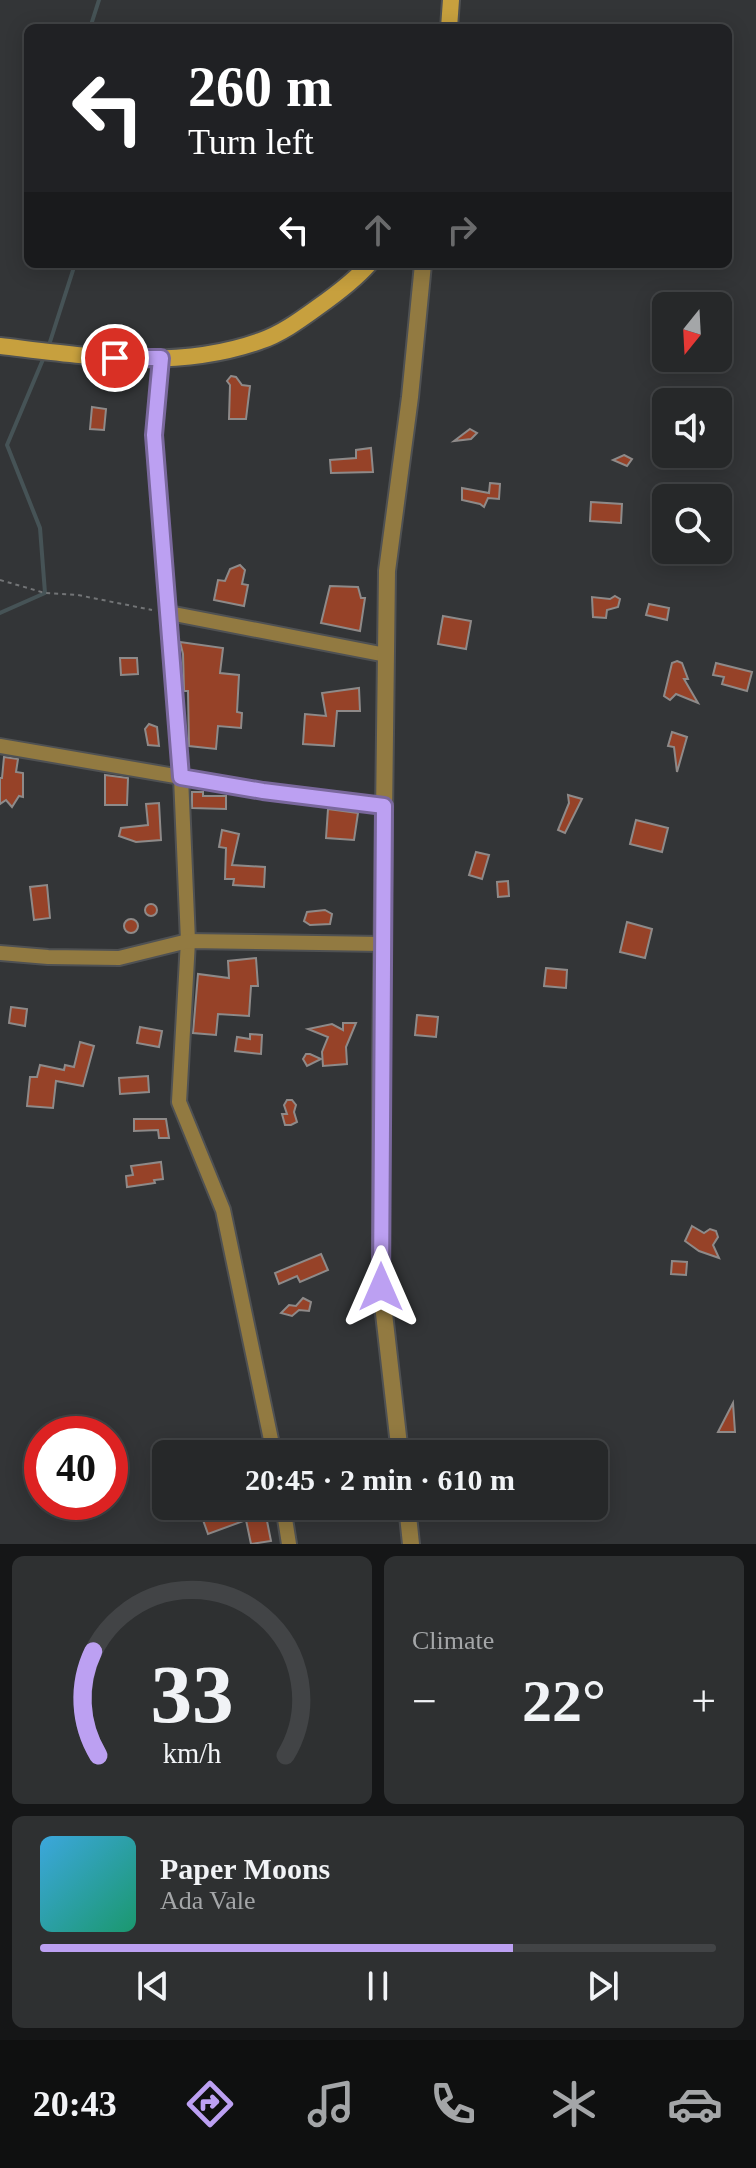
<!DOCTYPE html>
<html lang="en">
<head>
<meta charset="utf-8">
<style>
	:root { --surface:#262829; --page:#2e3031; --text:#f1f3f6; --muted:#a4a6a8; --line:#424446; --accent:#bca0f2 }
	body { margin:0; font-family:Georgia,serif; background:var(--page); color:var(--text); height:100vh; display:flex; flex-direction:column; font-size:30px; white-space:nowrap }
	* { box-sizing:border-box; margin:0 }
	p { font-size:26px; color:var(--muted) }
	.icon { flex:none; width:44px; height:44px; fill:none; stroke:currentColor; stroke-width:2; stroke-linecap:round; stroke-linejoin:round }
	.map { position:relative; height:1544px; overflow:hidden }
	.drawer { display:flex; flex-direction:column; gap:12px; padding:12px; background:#151617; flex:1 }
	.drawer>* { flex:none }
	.guide { position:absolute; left:24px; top:24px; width:708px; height:244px; border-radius:12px; box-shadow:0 4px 20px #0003,0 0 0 2px var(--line); background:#202124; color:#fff; overflow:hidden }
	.needle { width:52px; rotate:198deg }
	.tools { position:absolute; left:652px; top:292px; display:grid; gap:16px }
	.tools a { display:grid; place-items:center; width:80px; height:80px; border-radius:12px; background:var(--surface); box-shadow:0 4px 20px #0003,0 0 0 2px var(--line); font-size:40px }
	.speed { position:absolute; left:24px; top:1416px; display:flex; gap:16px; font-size:40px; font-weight:700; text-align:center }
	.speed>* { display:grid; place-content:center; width:104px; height:104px; border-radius:50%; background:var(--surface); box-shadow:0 4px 20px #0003,0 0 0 2px var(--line); line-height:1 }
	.speed .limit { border:12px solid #d22; background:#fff; color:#111 }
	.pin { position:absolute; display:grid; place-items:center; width:68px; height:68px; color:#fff; margin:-34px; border:4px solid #fff; border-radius:50%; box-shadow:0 2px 8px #0007 }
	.me { position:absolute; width:88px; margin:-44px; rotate:0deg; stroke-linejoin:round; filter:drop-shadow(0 0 6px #0008) }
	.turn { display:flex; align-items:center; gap:28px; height:168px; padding:0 32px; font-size:36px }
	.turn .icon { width:104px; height:104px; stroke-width:2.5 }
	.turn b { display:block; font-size:56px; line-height:68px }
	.lanes { display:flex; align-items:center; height:76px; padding:0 32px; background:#0003; justify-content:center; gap:40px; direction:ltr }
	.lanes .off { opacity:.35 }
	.big { font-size:60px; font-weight:800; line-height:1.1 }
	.drawer .widget { flex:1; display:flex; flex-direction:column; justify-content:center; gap:12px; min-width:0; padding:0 28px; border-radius:12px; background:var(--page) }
	.drawer .dial { align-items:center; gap:0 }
	.dial svg { height:208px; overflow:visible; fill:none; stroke:var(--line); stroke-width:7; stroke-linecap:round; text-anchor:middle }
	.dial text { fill:var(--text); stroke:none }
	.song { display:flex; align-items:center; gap:24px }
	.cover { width:96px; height:96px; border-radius:12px; background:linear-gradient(135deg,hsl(200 70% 55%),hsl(160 70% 35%)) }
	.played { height:8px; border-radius:4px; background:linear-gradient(90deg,var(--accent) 70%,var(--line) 70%) }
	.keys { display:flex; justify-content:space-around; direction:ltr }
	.heat { display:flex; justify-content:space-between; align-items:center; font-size:44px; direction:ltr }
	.drawer .tiles { flex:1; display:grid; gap:12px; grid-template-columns:1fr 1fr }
	.widget:last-child { grid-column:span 2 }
	.trip { position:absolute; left:152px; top:1440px; width:456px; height:80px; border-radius:12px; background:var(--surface); box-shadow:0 4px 20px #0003,0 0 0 2px var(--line); font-weight:800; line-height:80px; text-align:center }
	.menu { display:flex; height:128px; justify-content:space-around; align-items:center; background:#0f1010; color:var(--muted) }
	.menu .icon { width:56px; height:56px }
	.menu .current { color:var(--accent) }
	.menu b { font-size:36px; color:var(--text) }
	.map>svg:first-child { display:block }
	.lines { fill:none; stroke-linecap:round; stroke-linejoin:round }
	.stream { stroke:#465356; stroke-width:4 }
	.building { fill:#964228; stroke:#8e8a89; stroke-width:2 }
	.minor-casing { stroke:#4f5153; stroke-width:18 }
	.tertiary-casing { stroke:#4f5153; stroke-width:20 }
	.secondary-casing { stroke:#4f5153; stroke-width:20 }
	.path { stroke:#727476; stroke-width:2; stroke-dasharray:4 4; stroke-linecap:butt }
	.minor { stroke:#927a41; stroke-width:14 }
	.tertiary { stroke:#927a41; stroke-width:16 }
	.secondary { stroke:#c7a03e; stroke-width:16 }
	.route-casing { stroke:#7a689d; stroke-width:20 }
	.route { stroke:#bca0f2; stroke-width:14 }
</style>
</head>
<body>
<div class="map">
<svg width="756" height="1544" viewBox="0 0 756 1544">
	<rect width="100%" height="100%" fill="#333537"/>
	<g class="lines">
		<g class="stream">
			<polyline points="90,28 99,0"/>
			<polyline points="49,345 75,264"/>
			<polyline points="0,613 45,593 40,528 7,445 44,357"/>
		</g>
	</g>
	<g class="building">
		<polygon points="231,376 236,377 242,385 250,386 246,419 229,419 230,385 227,381"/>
		<polygon points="92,407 106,409 104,430 90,429"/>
		<polygon points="470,429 477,433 471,439 454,441"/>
		<polygon points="371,448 373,472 331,473 330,460 356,458 356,450"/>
		<polygon points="624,455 632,459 627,466 613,460"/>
		<polygon points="490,483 500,484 499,499 488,498 484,507 480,504 462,500 462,488 489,493"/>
		<polygon points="685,483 698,486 694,498 685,496 679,498 675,494 676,489"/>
		<polygon points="591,502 622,504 621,523 590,521"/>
		<polygon points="240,565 245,570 242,584 248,585 244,606 214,600 218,580 225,581 230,569"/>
		<polygon points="330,586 358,587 361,598 365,598 360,631 321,623"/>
		<polygon points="615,596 620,599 618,607 607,610 606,618 593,617 592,597 610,599"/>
		<polygon points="649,604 669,608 667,620 646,615"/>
		<polygon points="443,616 471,621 466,649 438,644"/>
		<polygon points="180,642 223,648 220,673 239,675 237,712 242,713 241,728 218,726 216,749 189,746 188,691 184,691 183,654"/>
		<polygon points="120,658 137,658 138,674 121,675"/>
		<polygon points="677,661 682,663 688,679 684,679 698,703 676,694 670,700 664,696 672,663"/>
		<polygon points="716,663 752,672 747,691 722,684 724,677 713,675"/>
		<polygon points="359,688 360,711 337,711 334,746 303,744 305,714 326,716 322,693"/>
		<polygon points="149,724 157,727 159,746 148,745 145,729"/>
		<polygon points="672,732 687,737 677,772 674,747 668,746"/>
		<polygon points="4,757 18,759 16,772 23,773 23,797 19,796 12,807 6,800 0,804 0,778 2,778"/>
		<polygon points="105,775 128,778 127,805 105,805"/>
		<polygon points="192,792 203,792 203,796 226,796 226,809 192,808"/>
		<polygon points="568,795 582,799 565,833 558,830 569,803"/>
		<polygon points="159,803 161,840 136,842 119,836 121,828 148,825 146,804"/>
		<polygon points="328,809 358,813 354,840 326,838"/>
		<polygon points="636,820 668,828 662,852 630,844"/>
		<polygon points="222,830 239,834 232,865 265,867 264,887 233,885 234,879 225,879 226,848 219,847"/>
		<polygon points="476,852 489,855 482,879 469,875"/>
		<polygon points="508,881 509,896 498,897 497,882"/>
		<polygon points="47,885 50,918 34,920 30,887"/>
		<circle cx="151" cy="910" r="6"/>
		<polygon points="325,910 332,914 330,924 310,925 304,921 307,912"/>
		<circle cx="131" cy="926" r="7"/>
		<polygon points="627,922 652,929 645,958 620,952"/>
		<polygon points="256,958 258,986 251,986 249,1016 218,1014 216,1035 193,1033 198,974 229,978 228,961"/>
		<polygon points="546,968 567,970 566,988 544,986"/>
		<polygon points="11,1007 27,1009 25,1026 9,1023"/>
		<polygon points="417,1015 438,1017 436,1037 415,1035"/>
		<polygon points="343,1023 356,1023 346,1047 347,1064 323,1066 322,1052 328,1037 308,1029 332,1024 343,1030"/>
		<polygon points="140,1027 162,1031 159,1047 137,1043"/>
		<polygon points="250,1034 262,1035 261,1054 235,1051 237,1037 250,1039"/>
		<polygon points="80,1042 94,1046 83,1086 56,1081 53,1108 27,1106 30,1077 37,1077 40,1065 64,1070 65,1065 74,1067"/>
		<polygon points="306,1054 310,1054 321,1059 307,1066 303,1059"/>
		<polygon points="148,1076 149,1092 120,1094 119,1078"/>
		<polygon points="287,1100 292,1100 296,1105 294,1112 297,1122 291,1125 285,1125 282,1114 287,1114 284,1105"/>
		<polygon points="134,1119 166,1119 169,1138 159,1138 158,1130 134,1131"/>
		<polygon points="161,1162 163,1179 154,1180 155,1183 127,1187 126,1176 133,1175 131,1166"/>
		<polygon points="692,1226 704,1233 710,1229 716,1231 718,1237 713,1245 719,1258 699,1251 685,1241"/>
		<polygon points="321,1254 328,1270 300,1282 297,1276 279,1284 275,1273"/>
		<polygon points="672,1261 687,1262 686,1275 671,1274"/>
		<polygon points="303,1298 311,1302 309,1311 299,1310 292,1316 281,1313 289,1305 296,1306"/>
		<polygon points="733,1403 735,1432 718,1432"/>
		<polygon points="198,1506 273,1506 275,1519 267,1521 271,1541 251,1544 246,1520 208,1534"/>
	</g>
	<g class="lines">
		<g class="minor-casing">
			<g id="minor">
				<polyline points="161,358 154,435 181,777 188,941 179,1102 223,1210 274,1454"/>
				<polyline points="169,613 386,655"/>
				<polyline points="0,746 263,791 384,806"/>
				<polyline points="0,953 48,957 119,958 188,941 382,944"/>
				<polyline points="283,1506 289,1544"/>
			</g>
		</g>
		<g class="tertiary-casing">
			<g id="tertiary">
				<polyline points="400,1454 381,1287 381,1060 387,571 410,397 423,264"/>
				<polyline points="407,1506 411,1544"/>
			</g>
		</g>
		<g class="secondary-casing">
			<g id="secondary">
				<polyline points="449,28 451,0"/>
				<path d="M 0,346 C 85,356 177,371 260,341 C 281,334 300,320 318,307 C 335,295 355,280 369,264"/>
			</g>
		</g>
		<polyline class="path" points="0,580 45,593 78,595 152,610"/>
		<use href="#minor" class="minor"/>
		<use href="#tertiary" class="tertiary"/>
		<use href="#secondary" class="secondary"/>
	</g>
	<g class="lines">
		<g class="route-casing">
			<polyline id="route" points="115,358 161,358 154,435 181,777 263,791 384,806 381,1287"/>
		</g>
		<use href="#route" class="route"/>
	</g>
</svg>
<div class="tools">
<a><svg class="needle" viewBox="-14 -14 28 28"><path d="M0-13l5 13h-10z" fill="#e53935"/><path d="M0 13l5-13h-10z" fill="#a4a6a8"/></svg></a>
<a><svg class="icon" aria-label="sound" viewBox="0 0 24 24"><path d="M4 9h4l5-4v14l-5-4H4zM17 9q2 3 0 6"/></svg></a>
<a><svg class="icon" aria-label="search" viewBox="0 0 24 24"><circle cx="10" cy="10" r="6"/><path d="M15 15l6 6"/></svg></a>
</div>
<div class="speed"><div class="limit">40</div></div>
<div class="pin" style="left:115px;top:358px;background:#d93025"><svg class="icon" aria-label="arrive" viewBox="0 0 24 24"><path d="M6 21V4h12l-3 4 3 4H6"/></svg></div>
<svg class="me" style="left:381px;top:1287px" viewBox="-20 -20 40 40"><path d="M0-17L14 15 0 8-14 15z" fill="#bca0f2" stroke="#fff" stroke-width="4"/></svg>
<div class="trip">20:45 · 2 min · 610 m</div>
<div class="guide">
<div class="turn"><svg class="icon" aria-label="left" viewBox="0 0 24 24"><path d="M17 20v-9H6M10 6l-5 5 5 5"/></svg><div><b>260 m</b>Turn left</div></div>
<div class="lanes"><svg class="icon" aria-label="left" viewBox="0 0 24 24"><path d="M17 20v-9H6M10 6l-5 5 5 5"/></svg><svg class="icon off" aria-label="ahead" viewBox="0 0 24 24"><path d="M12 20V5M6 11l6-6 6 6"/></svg><svg class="icon off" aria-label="right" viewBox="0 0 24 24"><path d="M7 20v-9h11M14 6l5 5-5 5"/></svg></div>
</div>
</div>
<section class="drawer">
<div class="tiles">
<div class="widget dial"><svg viewBox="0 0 100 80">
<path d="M14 69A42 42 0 1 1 86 69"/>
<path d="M14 69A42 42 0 0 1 12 29" stroke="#bca0f2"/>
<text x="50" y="56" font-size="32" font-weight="700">33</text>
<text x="50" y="72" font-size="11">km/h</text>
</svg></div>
<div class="widget"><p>Climate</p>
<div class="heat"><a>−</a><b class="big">22°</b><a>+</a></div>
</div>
<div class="widget">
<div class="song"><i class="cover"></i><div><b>Paper Moons</b><p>Ada Vale</p></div></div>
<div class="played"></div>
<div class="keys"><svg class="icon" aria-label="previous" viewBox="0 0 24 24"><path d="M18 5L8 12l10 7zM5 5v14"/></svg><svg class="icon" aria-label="pause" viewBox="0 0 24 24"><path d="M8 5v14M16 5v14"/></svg><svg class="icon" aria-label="next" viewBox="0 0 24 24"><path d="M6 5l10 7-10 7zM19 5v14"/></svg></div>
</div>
</div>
</section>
<nav class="menu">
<b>20:43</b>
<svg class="icon current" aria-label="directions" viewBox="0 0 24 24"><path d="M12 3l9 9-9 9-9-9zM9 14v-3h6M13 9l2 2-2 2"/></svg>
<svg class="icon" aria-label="music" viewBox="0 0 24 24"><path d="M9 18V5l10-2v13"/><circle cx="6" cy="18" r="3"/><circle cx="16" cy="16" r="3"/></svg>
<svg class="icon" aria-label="phone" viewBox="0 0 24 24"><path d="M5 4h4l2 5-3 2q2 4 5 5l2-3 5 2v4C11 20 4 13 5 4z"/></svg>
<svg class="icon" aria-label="climate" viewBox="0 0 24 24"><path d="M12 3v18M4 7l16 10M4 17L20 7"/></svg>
<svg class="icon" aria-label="car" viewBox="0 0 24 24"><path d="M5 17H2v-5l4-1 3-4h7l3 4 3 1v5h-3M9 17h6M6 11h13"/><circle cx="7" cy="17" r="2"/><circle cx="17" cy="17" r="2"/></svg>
</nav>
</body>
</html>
